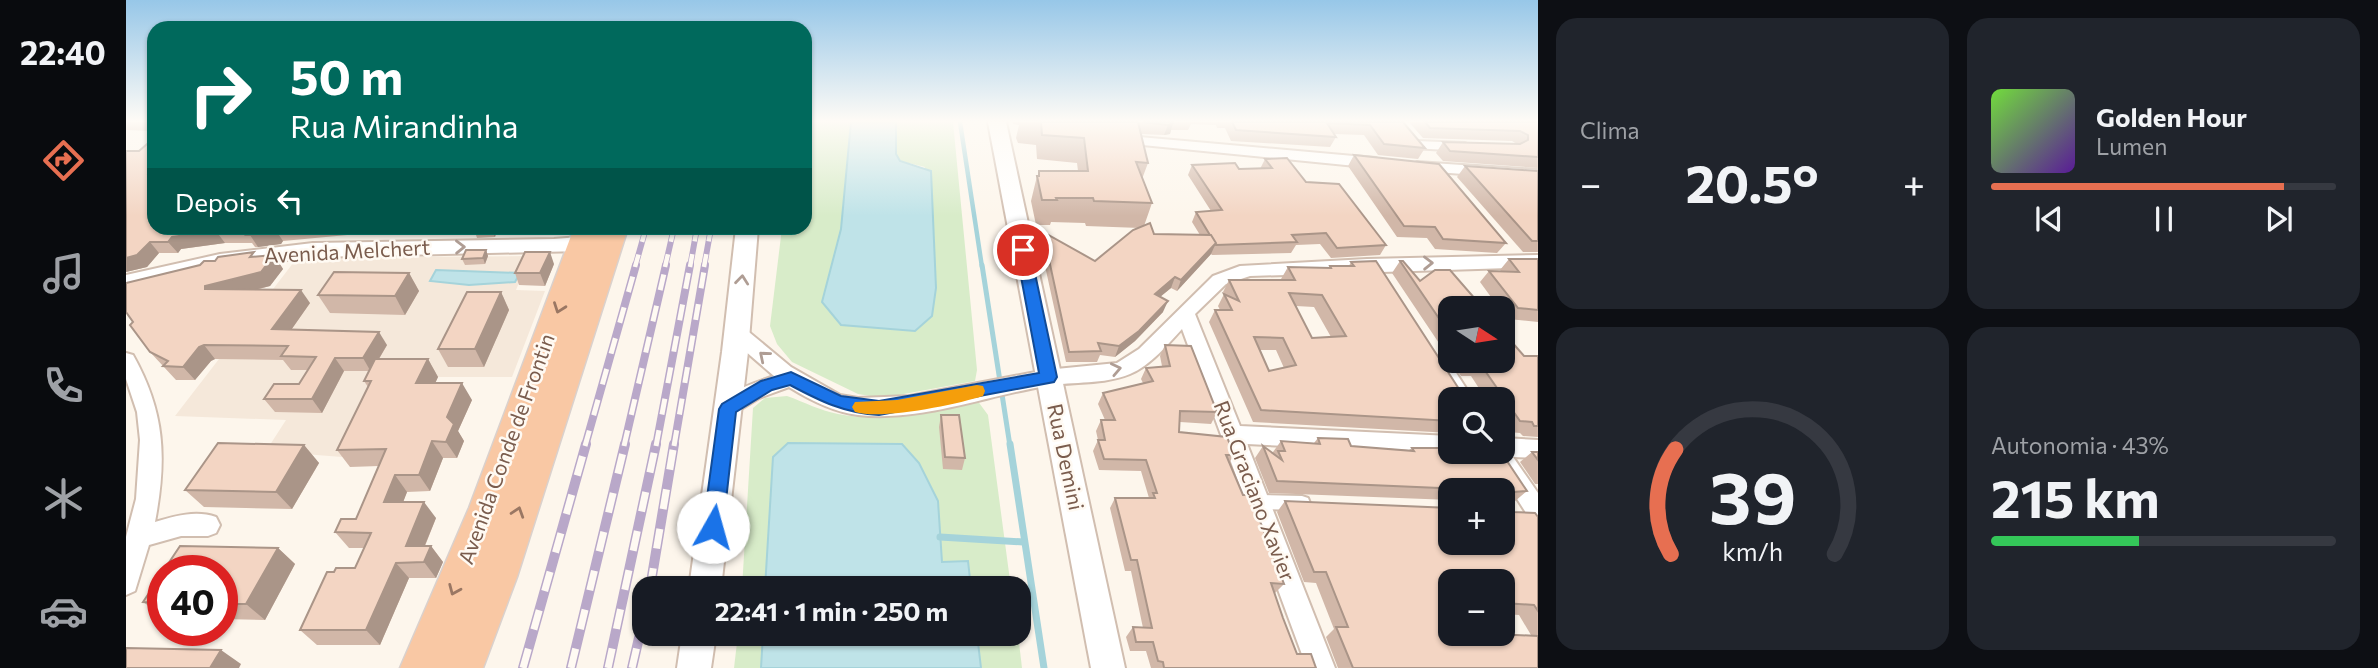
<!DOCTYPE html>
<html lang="pt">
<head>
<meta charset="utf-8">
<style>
	:root { --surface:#171b24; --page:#20242c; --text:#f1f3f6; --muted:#9ea1a6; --line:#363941; --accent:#e76f51 }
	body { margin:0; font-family:Commissioner,sans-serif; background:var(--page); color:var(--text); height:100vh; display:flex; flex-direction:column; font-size:26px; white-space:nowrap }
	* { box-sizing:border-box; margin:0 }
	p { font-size:23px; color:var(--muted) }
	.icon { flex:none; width:38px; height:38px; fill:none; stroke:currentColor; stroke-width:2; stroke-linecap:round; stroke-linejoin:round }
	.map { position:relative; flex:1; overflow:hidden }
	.sheet { display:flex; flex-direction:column; gap:18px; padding:18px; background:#0d0f14; width:840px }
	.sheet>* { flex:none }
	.banner { position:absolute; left:21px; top:21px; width:665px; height:214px; border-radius:21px; box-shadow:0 2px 5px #0004; background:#00695c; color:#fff; overflow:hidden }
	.needle { width:46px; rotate:102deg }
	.tools { position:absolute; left:1312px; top:296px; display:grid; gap:14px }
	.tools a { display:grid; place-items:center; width:77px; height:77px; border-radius:14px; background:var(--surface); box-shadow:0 2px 5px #0004; font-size:35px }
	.speed { position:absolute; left:21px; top:555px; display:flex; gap:14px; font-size:35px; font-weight:700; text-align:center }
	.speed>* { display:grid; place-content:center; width:91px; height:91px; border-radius:50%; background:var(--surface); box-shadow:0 2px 5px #0004; line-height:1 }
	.speed .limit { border:10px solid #d22; background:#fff; color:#111 }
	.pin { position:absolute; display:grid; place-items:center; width:60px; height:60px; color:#fff; margin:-30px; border:4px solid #fff; border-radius:50%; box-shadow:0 2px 7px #0007 }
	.me { position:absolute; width:77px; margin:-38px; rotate:7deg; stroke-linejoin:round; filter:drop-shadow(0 0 5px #0008) }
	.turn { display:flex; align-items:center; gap:24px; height:147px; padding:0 28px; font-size:32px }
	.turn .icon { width:91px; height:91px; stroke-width:2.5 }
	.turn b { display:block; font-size:49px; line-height:60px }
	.then { display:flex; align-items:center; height:66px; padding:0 28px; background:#0003; gap:14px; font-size:26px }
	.big { font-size:52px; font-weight:700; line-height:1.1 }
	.sheet .card { flex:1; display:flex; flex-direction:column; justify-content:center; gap:10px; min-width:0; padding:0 24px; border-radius:21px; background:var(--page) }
	.sheet .dial { align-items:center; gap:0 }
	.dial svg { height:182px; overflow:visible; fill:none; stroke:var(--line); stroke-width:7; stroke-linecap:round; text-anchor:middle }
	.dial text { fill:var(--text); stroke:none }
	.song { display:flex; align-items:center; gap:21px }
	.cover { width:84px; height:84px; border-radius:10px; background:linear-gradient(135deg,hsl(100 70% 55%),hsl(270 70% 35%)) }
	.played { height:7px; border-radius:4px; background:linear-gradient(90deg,var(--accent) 85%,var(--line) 85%) }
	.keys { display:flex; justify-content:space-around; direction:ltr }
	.heat { display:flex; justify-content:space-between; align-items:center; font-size:38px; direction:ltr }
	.charge { height:10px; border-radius:5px; background:linear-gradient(90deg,#34c759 43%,var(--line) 0) }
	.sheet .tiles { flex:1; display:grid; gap:18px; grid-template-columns:repeat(2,1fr) }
	.trip { position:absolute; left:506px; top:576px; width:399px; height:70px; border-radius:21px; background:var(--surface); box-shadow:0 2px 5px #0004; font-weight:700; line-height:70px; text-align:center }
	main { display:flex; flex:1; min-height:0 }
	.tab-bar { display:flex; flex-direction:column; width:126px; justify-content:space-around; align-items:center; background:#090b0e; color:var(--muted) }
	.tab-bar .icon { width:49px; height:49px }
	.tab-bar .on { color:var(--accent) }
	.tab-bar b { font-size:32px; color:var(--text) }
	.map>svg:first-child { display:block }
	.residential { fill:#f5e8da }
	.green { fill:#d8ecc9 }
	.water { fill:#bfe3e8; stroke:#a5d3da; stroke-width:2 }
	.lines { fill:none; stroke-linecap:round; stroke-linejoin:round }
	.stream-far2 { stroke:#a5d3da; stroke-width:4.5 }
	.stream-far1 { stroke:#a5d3da; stroke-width:5 }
	.stream { stroke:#a5d3da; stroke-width:7 }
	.pedestrian-casing { stroke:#d1beb0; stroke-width:4 }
	.minor-casing { stroke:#d1beb0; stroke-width:4 }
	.tertiary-casing { stroke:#d1beb0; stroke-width:4 }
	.trunk-casing { stroke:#dad1cd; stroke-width:3 }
	.pedestrian { fill:#fff; fill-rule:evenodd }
	.minor { fill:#fff; fill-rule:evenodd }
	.tertiary { fill:#fff; fill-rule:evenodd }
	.trunk { fill:#f9c8a4; fill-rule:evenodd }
	.rail-far2-casing { stroke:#b9a8c9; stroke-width:6 }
	.rail-far1-casing { stroke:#b9a8c9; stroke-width:8 }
	.rail-casing { stroke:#b9a8c9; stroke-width:10 }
	.rail-far2 { stroke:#fffaf3; stroke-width:4.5; stroke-dasharray:13; stroke-linecap:butt }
	.rail-far1 { stroke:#fffaf3; stroke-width:5; stroke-dasharray:16; stroke-linecap:butt }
	.rail { stroke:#fffaf3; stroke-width:7; stroke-dasharray:20; stroke-linecap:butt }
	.wall { fill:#d1b7a8; fill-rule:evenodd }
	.shaded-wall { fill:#aa9588 }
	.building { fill:#f3d5c3; stroke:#aa9588; stroke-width:2; fill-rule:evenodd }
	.oneway { stroke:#af9d94 }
	.oneway2 { stroke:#9a7763 }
	.route { fill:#1a73e8; stroke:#114b97; stroke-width:2 }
	.slow { fill:#f59e0b }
	.labels { text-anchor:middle; stroke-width:5; stroke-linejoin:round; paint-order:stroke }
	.street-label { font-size:21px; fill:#7a5c4d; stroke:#fffaf3 }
</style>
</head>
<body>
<main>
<nav class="tab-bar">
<b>22:40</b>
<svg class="icon on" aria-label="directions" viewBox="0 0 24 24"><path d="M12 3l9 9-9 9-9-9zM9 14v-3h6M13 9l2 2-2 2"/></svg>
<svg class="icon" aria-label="music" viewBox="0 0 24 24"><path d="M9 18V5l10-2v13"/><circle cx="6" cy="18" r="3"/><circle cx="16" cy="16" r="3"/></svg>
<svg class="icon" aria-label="phone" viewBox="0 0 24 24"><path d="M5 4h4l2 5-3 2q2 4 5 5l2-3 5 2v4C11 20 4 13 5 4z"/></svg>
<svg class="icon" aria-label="climate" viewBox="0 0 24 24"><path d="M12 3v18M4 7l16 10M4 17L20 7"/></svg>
<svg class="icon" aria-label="car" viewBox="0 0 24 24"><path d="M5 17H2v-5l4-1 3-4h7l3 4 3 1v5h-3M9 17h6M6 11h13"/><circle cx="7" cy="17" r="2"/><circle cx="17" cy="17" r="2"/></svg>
</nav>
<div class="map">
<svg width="1412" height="668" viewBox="0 0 1412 668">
	<rect width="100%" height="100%" fill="#fdf6ec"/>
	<polygon class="residential" points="404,256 390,290 419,291 386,377 260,377 216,457 140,451 160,420 49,416 171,258"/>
	<g class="green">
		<polygon points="679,122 725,122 715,229 696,302 715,325 799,167 774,161 770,154 770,122 827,122 851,370 849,381 756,398 732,394 666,362 651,344 644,326 656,228 679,228"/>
		<path d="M 661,396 C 678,402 695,411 712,414 C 761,423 804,411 851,400 L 862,415 L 885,588 L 845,588 L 842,561 L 816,562 L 814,537 L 776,444 L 662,443 L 647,457 L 639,588 L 616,588 L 627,408 L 639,398 Z"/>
		<polygon points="612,634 637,634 635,668 608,668"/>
		<polygon points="851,634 892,634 896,668 855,668"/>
	</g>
	<g class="water">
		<polygon points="725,122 770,122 770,154 774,161 805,171 810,288 806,316 789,331 715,325 696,302 715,229"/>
		<polygon points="310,270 394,273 389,282 343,285 304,281"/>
		<polygon points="662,443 776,444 793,463 812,501 816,562 842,561 845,588 639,588 647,457"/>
		<polygon points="637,634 851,634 855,668 635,668"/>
	</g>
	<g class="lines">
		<polyline class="stream-far2" points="834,122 856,267"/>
		<polyline class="stream-far1" points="856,265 884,446"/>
		<g class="stream">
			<polyline points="884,444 918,668"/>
			<polyline points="814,537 898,542"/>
		</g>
		<g class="pedestrian-casing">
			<polygon id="pedestrian" points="1132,495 1176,496 1182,498 1184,503 1182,508 1176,510 1132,509 1126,507 1124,502 1126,497"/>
		</g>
		<g class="minor-casing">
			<g id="minor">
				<polygon points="991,135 1250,158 1258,163 1250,168 986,142 984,139"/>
				<polygon points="1291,141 1339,143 1346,147 1339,151 1286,148 1284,145"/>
				<polygon points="1291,162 1412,170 1412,180 1286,170 1283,167"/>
				<path d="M 1412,255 L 1412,267 L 1124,276 L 1100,284 L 1069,314 L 1114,426 L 1325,436 L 1325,452 L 1332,452 L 1325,454 L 1121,444 L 1209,668 L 1181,668 L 1056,329 C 1041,345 1025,365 1004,374 C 977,385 949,381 920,386 C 859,396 795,422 732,415 C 707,412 684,400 663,387 L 633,398 L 602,417 L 595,415 L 591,409 C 602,390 629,383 648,376 L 604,338 L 601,333 L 604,328 L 618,328 L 665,367 L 714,395 L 732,398 L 784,396 L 920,370 L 991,363 L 1013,349 L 1087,276 L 1114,266 L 1241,259 Z"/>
				<path d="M 0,353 L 7,355 C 39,412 41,458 29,522 C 49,516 70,510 90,517 L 94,525 L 90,533 L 82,536 L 55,536 L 23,545 L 9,591 L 0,595 L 0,537 L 10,499 L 14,440 L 11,412 L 0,379 Z"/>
				<polygon points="1318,362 1325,365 1347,399 1326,399 1308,370 1311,365"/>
				<polygon points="1377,438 1412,440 1412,458 1387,457 1412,493 1412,522 1404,519 1361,452 1377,452"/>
			</g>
		</g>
		<g class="tertiary-casing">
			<g id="tertiary">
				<polygon points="862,122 880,122 999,668 965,668"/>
				<polygon points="610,228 632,228 622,352 595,588 563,588 596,352"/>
				<polygon points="474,231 482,233 485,238 482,243 456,251 187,257 94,268 0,291 0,275 94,254 187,243 428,239 454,237"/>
				<polygon points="556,634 590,634 585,668 551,668"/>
			</g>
		</g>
		<g class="trunk-casing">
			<polygon id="trunk" points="448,228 502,228 391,577 357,668 274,668 343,508"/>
		</g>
		<use href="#pedestrian" class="pedestrian"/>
		<use href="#minor" class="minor"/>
		<use href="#tertiary" class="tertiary"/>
		<use href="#trunk" class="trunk"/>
		<g class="rail-far2-casing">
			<g id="rail-far2">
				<polyline points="509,267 520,228"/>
				<polyline points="539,267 548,228"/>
				<polyline points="564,267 571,228"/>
				<polyline points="578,267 585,228"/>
			</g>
		</g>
		<g class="rail-far1-casing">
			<g id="rail-far1">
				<polyline points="459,446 510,265"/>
				<polyline points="498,446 540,265"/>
				<polyline points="530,446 564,265"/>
				<polyline points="548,446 579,265"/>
			</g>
		</g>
		<g class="rail-casing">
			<g id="rail">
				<polyline points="524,588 548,444"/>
				<polyline points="397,668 460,444"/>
				<polyline points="445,668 499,444"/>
				<polyline points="482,668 530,444"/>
				<polyline points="506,668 518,616"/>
			</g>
		</g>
		<use href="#rail-far2" class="rail-far2"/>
		<use href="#rail-far1" class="rail-far1"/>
		<use href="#rail" class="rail"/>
	</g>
	<g class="wall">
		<polygon points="0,122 28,122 28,131 0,130"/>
		<polygon points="887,122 1277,122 1299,148 1292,159 1252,155 1238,135 1209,134 1210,137 1204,147 1105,141 1099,128 1091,128 1090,125 1065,124 1062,130 1045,130 1044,134 1038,135 1015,134 1022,163 1016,179 1026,203 1018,226 1028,234 1074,235 1066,222 1070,212 1085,211 1062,175 1066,165 1113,169 1134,169 1139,159 1180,182 1260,245 1254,255 1205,258 1194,244 1170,245 1165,253 1086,255 1085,254 1051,291 1045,288 1034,297 1037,312 1009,341 989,357 974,355 971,362 940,362 914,243 917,232 969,261 1014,228 960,226 959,223 925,222 924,225 910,225 905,201 911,176 912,176 913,171 952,171 951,163 911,159 910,145 892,143 890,138 893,125 887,124"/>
		<polygon points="1283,122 1412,122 1412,168 1317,161 1310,153 1317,142 1391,144 1386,141 1297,138"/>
		<polygon points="1228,155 1380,243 1371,253 1309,249 1301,238 1271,237 1222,166"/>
		<polygon points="1339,166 1412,171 1412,252 1397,252 1331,177"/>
		<polygon points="28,228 403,228 404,230 404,235 370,233 369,237 351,238 350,235 232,234 157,241 155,244 132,247 129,247 126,243 99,243 55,249 52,253 33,253 21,267 0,272"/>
		<polygon points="360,250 362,256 359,264 339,265 336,259"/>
		<polygon points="148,255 157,269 144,286 129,290 184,303 165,330 261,345 253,359 302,359 312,377 309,383 346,400 332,431 338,441 331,458 317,458 304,491 281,492 277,502 310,518 299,546 305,546 317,562 310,578 283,578 254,645 191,645 174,630 208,572 229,568 238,548 223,548 209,532 230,519 253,466 224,467 211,450 242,387 238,381 243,371 218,371 196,413 149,412 138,399 173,384 182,370 165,370 157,360 89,359 85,361 69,380 50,380 24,352 74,265 89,261"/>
		<polygon points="1383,259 1412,259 1412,322 1382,319 1377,314 1377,308 1373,308 1354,282 1363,271 1375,271 1374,270"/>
		<polygon points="1274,261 1294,281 1325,308 1325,360 1377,360 1398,356 1412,356 1412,437 1397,436 1394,433 1382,432 1377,425 1377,399 1360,399 1345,376 1335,376 1266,273"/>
		<path d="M 1225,262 L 1333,389 L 1325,399 L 1325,433 L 1127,422 L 1083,322 L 1089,310 L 1094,310 L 1092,306 L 1098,294 L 1097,292 L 1103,280 L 1156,280 L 1155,279 L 1162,267 L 1202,268 L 1204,266 L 1223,266 ZM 1170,306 L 1188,307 L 1205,337 L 1186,338 ZM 1133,350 L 1150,350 L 1158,368 L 1143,371 Z"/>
		<polygon points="428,264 419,286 393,285 389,273"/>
		<polygon points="283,273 293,291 279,315 204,313 192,295"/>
		<polygon points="375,292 383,310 358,367 322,367 312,349"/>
		<polygon points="1039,345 1091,412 1085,424 1054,422 1053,432 1108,455 1103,463 1117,495 1158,584 1149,593 1157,618 1171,654 1190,668 1025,668 1020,651 1004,651 1000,637 1007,627 1017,628 1005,571 999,571 984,508 989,498 1023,498 1015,471 973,470 967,451 972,440 970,431 975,420 979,420 972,404 977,393 1017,383 1015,379 1020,368 1036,366 1034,356"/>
		<polygon points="815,415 839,458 836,470 817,469 813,427"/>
		<path d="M 1192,438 L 1225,446 L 1283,450 L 1286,448 L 1321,448 L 1325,445 L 1325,452 L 1401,491 L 1388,502 L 1388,512 L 1412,517 L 1412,668 L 1212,668 L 1200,637 L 1208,629 L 1190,583 L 1178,582 L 1151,512 L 1159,501 L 1325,542 L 1377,490 L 1325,490 L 1325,500 L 1143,493 L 1129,458 L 1137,446 L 1147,453 L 1147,452 L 1155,441 L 1188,443 ZM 1325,581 L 1377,581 L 1377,614 L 1393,615 L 1405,635 L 1325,634 Z"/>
		<polygon points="178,445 193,463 166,509 78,507 59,490"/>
		<polygon points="1406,452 1412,452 1412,484 1409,484 1394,462"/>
		<polygon points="152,548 169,564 139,620 96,619 96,570"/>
		<polygon points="37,572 37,616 17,602"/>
	</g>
	<g class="shaded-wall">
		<polygon points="1047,123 1044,134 1038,135 1042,125"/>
		<polygon points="365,228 368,228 370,233 369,237"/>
		<polygon points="149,229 157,241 155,244 132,247 124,235"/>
		<polygon points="90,231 99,243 55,249 52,253 42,242 46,237"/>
		<polygon points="24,242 33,253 21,267 0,272 0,258"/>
		<polygon points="1090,243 1085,254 1051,291 1055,280"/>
		<polygon points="360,250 362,256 359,264 357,258"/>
		<polygon points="424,252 428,264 419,286 414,273"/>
		<polygon points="148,255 157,269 144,286 89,300 79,289 79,286"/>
		<polygon points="283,273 293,291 279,315 269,296"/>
		<polygon points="1049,277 1045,288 1024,305 1029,294"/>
		<polygon points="175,290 184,303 156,343 146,329"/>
		<polygon points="375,292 383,310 358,367 349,349"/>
		<polygon points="1042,301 1037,312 1009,341 989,357 993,346"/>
		<polygon points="253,332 261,345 245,372 237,358"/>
		<polygon points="78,345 89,359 85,361 69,380 57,367 73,347"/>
		<polygon points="209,358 218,371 196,413 186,399"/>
		<polygon points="302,359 312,377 301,401 290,383"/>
		<polygon points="336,383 346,400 332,431 338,441 331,458 320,442 321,417"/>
		<polygon points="306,441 317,458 304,491 293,475"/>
		<polygon points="178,445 193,463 166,509 150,492"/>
		<polygon points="269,475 281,492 271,518 258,502"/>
		<polygon points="298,502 310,518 292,562 280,546"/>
		<polygon points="305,546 317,562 310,578 298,562"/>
		<polygon points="152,548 169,564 139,620 120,604"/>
		<polygon points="270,563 283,578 254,645 240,630"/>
		<polygon points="95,650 115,664 113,668 84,668"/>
	</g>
	<g class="building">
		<polygon points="915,122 1012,122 1022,163 1010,162 1026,203 968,201 967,198 930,198 931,200 916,200 911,176 913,176 913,171 962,171 958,138 916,135"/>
		<polygon points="1017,122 1047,122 1047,123 1042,125"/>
		<polygon points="1106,122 1277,122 1299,148 1258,144 1244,125 1201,123 1210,137 1110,130"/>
		<polygon points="1299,122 1412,122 1412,157 1324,151 1317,142 1394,144 1402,140 1402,135 1394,131 1304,128"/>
		<polygon points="28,138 28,169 23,174 28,174 28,228 170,228 149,229 147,232 124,235 120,235 123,231 90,231 46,237 42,242 24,242 11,255 0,258 0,151 13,151"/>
		<polygon points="1228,155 1313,164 1380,243 1317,239 1309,227 1278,226"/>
		<polygon points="1161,158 1180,182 1213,184 1260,245 1211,248 1200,233 1166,235 1171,242 1090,245 1070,212 1096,210 1066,165 1109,163 1113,169 1146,168 1139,159"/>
		<polygon points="1339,166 1412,171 1412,241 1406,241"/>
		<polygon points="1024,223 1028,234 1085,235 1090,243 1055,280 1049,277 1029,294 1042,301 1013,331 993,346 972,343 975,351 943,352 917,232 969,261 1007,230"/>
		<polygon points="340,250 360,250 357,258 336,259"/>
		<polygon points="128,252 124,257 148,255 135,272 79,286 79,289 175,290 146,329 253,332 237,358 209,358 186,399 138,399 148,384 173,384 190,357 155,356 162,346 78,345 73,347 57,367 37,366 42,361 24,352 4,325 7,322 0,312 0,283 74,265 78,261 89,261 92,257"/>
		<polygon points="399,252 424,252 414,273 389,273"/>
		<polygon points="1383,259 1412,259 1412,310 1392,308 1363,271 1393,272"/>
		<path d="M 1250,261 L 1333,389 L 1323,389 L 1330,399 L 1325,399 L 1325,421 L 1135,410 L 1089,310 L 1106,310 L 1098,294 L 1113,301 L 1103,280 L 1169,280 L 1162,267 L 1205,268 L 1204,266 L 1228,266 L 1225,262 ZM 1163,293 L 1196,295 L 1220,336 L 1186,338 ZM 1128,337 L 1157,338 L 1170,365 L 1143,371 Z"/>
		<polygon points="1274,261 1277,261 1294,281 1309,270 1324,270 1357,308 1325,308 1325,336"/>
		<polygon points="208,272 283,273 269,296 192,295"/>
		<polygon points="341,292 375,292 349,349 312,349"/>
		<polygon points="1377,332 1398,356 1412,356 1412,426 1408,426 1406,422 1394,421 1355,365 1344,365 1342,360 1377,360"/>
		<polygon points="1039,345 1065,346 1091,412 1054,411 1053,432 1101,437 1108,455 1100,455 1117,495 1124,495 1158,584 1145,583 1157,618 1171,654 1185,654 1190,668 1038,668 1037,662 1032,661 1027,642 1010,642 1007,627 1026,628 1011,560 1005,560 989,498 1029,498 1027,493 1031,493 1020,460 978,459 972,440 979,440 975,420 989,420 977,393 1027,381 1020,368 1044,366"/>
		<polygon points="249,359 302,359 290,383 336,383 321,417 328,424 320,442 306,441 293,475 269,475 258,502 298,502 280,546 305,546 298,562 270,563 240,630 174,630 201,572 208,572 210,568 229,568 245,533 209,532 215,519 230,519 260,449 211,450 245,381 238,381"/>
		<polygon points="815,415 833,415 839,458 819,457"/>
		<polygon points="1192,438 1222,439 1225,446 1288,451 1286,448 1325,448 1325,452 1375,452 1401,491 1388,492 1388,512 1409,513 1412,517 1412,611 1408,605 1377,603 1377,581 1323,581 1325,584 1325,634 1368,634 1412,636 1412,668 1227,668 1210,627 1222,627 1200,572 1188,572 1159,501 1325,508 1325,542 1377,542 1377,490 1338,490 1337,489 1151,481 1137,446 1156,460 1152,451 1159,451 1155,441 1194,444"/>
		<polygon points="92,443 178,445 150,492 59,490"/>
		<polygon points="1406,452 1412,452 1412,460"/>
		<polygon points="54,546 152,548 120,604 96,604 96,570 38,570"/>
		<polygon points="37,572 37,603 17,602"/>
		<polygon points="0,648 95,650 84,668 0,668"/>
	</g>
	<defs><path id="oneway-chevron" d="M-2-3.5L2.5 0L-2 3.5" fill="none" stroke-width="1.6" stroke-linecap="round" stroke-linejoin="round" transform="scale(1.75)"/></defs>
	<g class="oneway">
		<use href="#oneway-chevron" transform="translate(334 247) rotate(-1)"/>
		<use href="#oneway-chevron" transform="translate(1302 263) rotate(-1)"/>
		<use href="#oneway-chevron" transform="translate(616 280) rotate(-84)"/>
		<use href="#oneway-chevron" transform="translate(638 356) rotate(-140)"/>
		<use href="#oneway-chevron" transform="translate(990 369) rotate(-12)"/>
	</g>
	<g class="oneway2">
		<use href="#oneway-chevron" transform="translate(433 308) rotate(110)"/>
		<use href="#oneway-chevron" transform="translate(392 512) rotate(-72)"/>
		<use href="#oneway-chevron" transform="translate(328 590) rotate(113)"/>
	</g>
	<linearGradient id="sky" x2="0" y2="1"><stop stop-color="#97c7e8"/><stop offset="0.56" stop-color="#fefbf6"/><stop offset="1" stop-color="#fefbf6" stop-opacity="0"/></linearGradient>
	<rect width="1412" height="216" fill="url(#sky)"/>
	<path class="route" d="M 897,245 L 904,250 L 931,377 L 928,382 L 753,415 C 718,413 694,401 664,385 L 646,390 L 610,412 L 597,527 L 594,533 L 587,536 L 580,533 L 577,527 L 593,409 L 596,404 L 635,381 L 665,372 L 715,396 L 753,401 L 913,373 L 890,250 Z"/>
	<path class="slow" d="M 851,385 L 857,386 L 859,391 L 857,396 C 829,405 755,420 729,412 L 726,407 L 729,402 L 771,400 Z"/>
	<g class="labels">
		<g class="street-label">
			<text transform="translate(221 252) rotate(-3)" y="7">Avenida Melchert</text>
			<text transform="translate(381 449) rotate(-70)" y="7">Avenida Conde de Frontin</text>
			<text transform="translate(939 457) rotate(78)" y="7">Rua Demini</text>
			<text transform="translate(1128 491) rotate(69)" y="7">Rua Graciano Xavier</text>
		</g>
	</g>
</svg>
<div class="tools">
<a><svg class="needle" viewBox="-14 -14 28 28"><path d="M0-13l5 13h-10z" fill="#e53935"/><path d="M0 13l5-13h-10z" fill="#9ea1a6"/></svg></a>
<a><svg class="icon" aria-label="search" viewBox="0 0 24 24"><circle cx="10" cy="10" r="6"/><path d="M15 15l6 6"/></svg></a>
<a>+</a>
<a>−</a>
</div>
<div class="speed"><div class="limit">40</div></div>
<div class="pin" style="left:897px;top:250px;background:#d93025"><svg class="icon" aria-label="arrive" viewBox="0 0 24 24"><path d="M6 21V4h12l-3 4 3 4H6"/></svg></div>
<svg class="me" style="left:587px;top:527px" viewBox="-20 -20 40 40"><circle r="19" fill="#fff"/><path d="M0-13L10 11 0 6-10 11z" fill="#1a73e8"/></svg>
<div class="trip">22:41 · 1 min · 250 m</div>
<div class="banner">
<div class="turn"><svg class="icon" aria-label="right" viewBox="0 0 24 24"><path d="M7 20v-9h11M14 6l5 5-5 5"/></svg><div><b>50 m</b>Rua Mirandinha</div></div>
<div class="then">Depois<svg class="icon" aria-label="left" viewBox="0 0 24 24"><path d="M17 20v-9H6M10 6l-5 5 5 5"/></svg></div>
</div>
</div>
<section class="sheet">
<div class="tiles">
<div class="card"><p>Clima</p>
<div class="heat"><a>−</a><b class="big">20.5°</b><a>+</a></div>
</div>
<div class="card">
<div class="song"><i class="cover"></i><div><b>Golden Hour</b><p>Lumen</p></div></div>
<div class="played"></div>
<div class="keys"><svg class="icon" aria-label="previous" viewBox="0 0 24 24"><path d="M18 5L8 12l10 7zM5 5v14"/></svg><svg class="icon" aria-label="pause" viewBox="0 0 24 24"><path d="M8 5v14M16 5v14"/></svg><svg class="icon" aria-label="next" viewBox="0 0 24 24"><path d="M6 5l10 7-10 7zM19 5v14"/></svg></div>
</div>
<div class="card dial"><svg viewBox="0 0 100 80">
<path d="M14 69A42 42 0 1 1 86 69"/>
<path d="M14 69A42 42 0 0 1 16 23" stroke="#e76f51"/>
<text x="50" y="56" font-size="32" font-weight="700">39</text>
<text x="50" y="72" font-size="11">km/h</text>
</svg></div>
<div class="card"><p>Autonomia · 43%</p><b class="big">215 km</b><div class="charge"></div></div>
</div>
</section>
</main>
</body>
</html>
